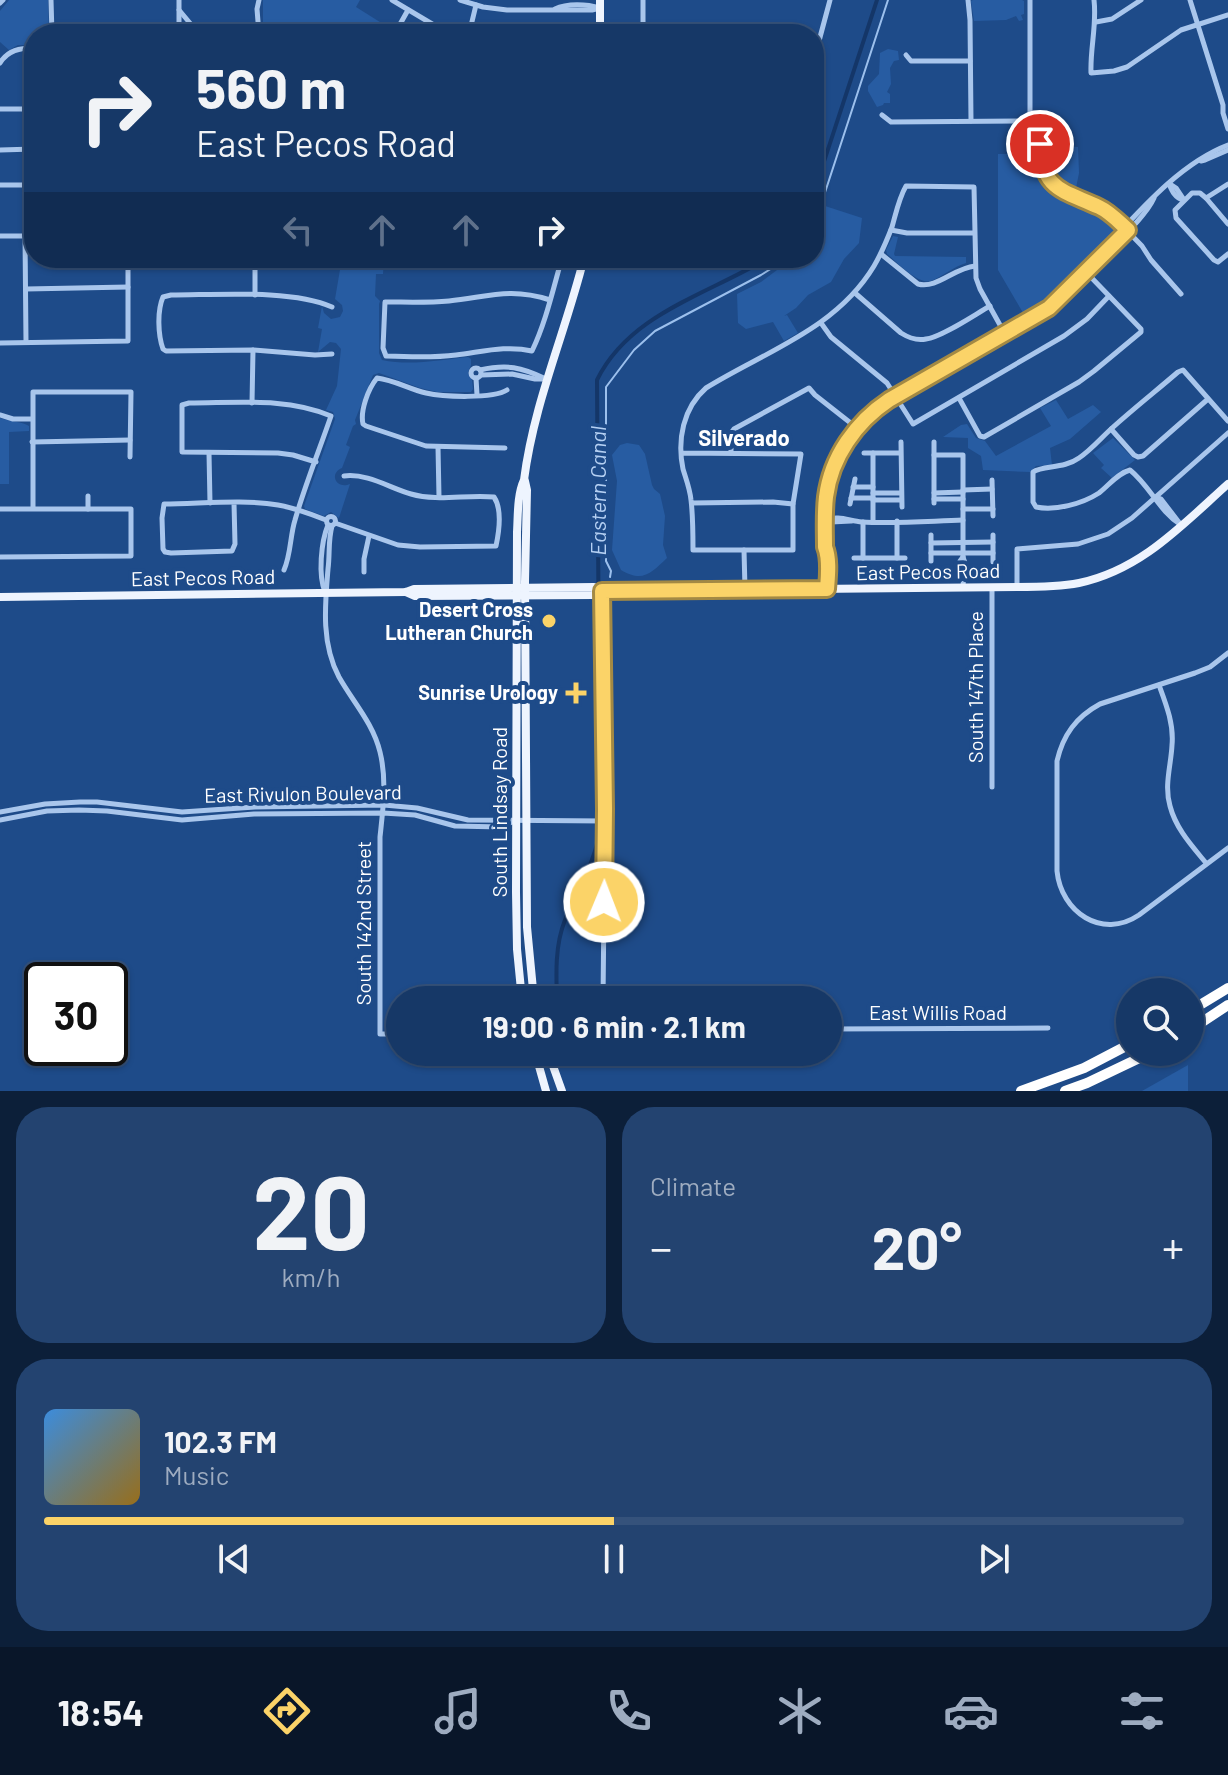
<!DOCTYPE html>
<html lang="en">
<head>
<meta charset="utf-8">
<style>
	:root { --surface:#163867; --page:#234370; --text:#f1f3f6; --muted:#9eacc0; --line:#35527b; --accent:#fbd368 }
	body { margin:0; font-family:Barlow,sans-serif; background:var(--page); color:var(--text); height:100vh; display:flex; flex-direction:column; font-size:30px; white-space:nowrap }
	* { box-sizing:border-box; margin:0 }
	p { font-size:26px; color:var(--muted) }
	.icon { flex:none; width:44px; height:44px; fill:none; stroke:currentColor; stroke-width:2; stroke-linecap:round; stroke-linejoin:round }
	.map { position:relative; height:1091px; overflow:hidden }
	.side { display:flex; flex-direction:column; gap:16px; padding:16px; background:#0c1f39; flex:1 }
	.side>* { flex:none }
	.banner { position:absolute; left:24px; top:24px; width:800px; height:244px; border-radius:32px; box-shadow:0 2px 6px #0004,0 0 0 2px var(--line); background:#163867; color:var(--text); overflow:hidden }
	.tools { position:absolute; left:1116px; top:978px; display:grid; gap:16px }
	.tools a { display:grid; place-items:center; width:88px; height:88px; border-radius:50%; background:var(--surface); box-shadow:0 2px 6px #0004,0 0 0 2px var(--line); font-size:40px }
	.speed { position:absolute; left:24px; top:962px; display:flex; gap:16px; font-size:40px; font-weight:700; text-align:center }
	.speed>* { display:grid; place-content:center; width:104px; height:104px; border-radius:50%; background:var(--surface); box-shadow:0 2px 6px #0004,0 0 0 2px var(--line); line-height:1 }
	.speed .limit { border:4px solid #111; border-radius:12px; background:#fff; color:#111 }
	.pin { position:absolute; display:grid; place-items:center; width:68px; height:68px; color:#fff; margin:-34px; border:4px solid #fff; border-radius:50%; box-shadow:0 2px 8px #0007 }
	.me { position:absolute; width:88px; margin:-44px; rotate:1deg; stroke-linejoin:round; filter:drop-shadow(0 0 6px #0008) }
	.turn { display:flex; align-items:center; gap:28px; height:168px; padding:0 40px; font-size:36px }
	.turn .icon { width:104px; height:104px; stroke-width:2.5 }
	.turn b { display:block; font-size:56px; line-height:68px }
	.lanes { display:flex; align-items:center; height:76px; padding:0 40px; background:#0003; justify-content:center; gap:40px; direction:ltr }
	.lanes .off { opacity:.35 }
	.big { font-size:60px; font-weight:700; line-height:1.1 }
	.side .widget { flex:1; display:flex; flex-direction:column; justify-content:center; gap:12px; min-width:0; padding:0 28px; border-radius:32px; background:var(--page) }
	.side .dial { align-items:center; gap:0 }
	.dial b { font-size:104px; line-height:1 }
	.song { display:flex; align-items:center; gap:24px }
	.cover { width:96px; height:96px; border-radius:12px; background:linear-gradient(135deg,hsl(210 70% 55%),hsl(40 70% 35%)) }
	.played { height:8px; border-radius:4px; background:linear-gradient(90deg,var(--accent) 50%,var(--line) 50%) }
	.keys { display:flex; justify-content:space-around; direction:ltr }
	.heat { display:flex; justify-content:space-between; align-items:center; font-size:44px; direction:ltr }
	.side .tiles { flex:1; display:grid; gap:16px; grid-template-columns:1fr 1fr }
	.widget:last-child { grid-column:span 2 }
	.trip { position:absolute; left:386px; top:986px; width:456px; height:80px; border-radius:40px; background:var(--surface); box-shadow:0 2px 6px #0004,0 0 0 2px var(--line); font-weight:700; line-height:80px; text-align:center }
	.tab-bar { display:flex; height:128px; justify-content:space-around; align-items:center; background:#091629; color:var(--muted) }
	.tab-bar .icon { width:56px; height:56px }
	.tab-bar .on { color:var(--accent) }
	.tab-bar b { font-size:36px; color:var(--text) }
	.map>svg:first-child { display:block }
	.green { fill:#275ca2 }
	.lines { fill:none; stroke-linecap:round; stroke-linejoin:round }
	.stream { stroke:#9cc0ed; stroke-width:2 }
	.canal { stroke:#143668; stroke-width:4 }
	.minor { stroke:#a9c6ec; stroke-width:5 }
	.major { stroke:#eef4fe; stroke-width:8 }
	.highway { stroke:#fff; stroke-width:10 }
	.route-casing { stroke:#a38944; stroke-width:20 }
	.route { stroke:#fbd368; stroke-width:14 }
	.poi-dot { fill:#fbd368; stroke:#1e4b89; stroke-width:3 }
	.labels { text-anchor:middle; stroke-width:8; stroke-linejoin:round; paint-order:stroke }
	.street-label { font-size:20px; fill:#fff; stroke:#1e4b89 }
	.poi-label { font-size:20px; font-weight:bold; fill:#fff; stroke:#1e4b89; text-anchor:end }
	.neighbourhood-label { font-size:22px; font-weight:bold; fill:#fff; stroke:#1e4b89 }
	.water-label { font-size:22px; font-style:italic; fill:#b5d0f3; stroke:#1e4b89 }
</style>
</head>
<body>
<div class="map">
<svg width="1228" height="1091" viewBox="0 0 1228 1091">
	<rect width="100%" height="100%" fill="#1e4b89"/>
	<g class="green">
		<polygon points="9,0 48,0 49,34 34,34 34,45 18,45 9,50 0,42 0,11"/>
		<path d="M 263,0 L 360,0 L 356,7 L 391,29 L 386,34 L 354,34 L 352,30 C 337,35 306,38 293,31 L 285,34 L 263,34 Z"/>
		<polygon points="973,0 1022,0 1024,1 1024,14 1021,15 1023,20 1019,21 1016,16 1006,20 974,21 971,1"/>
		<polygon points="888,49 898,51 899,60 894,61 890,68 891,84 887,92 890,94 890,103 884,103 883,105 877,107 868,91 868,86 879,74 880,53"/>
		<path d="M 1066,146 L 1078,147 L 1079,173 L 1075,193 C 1054,185 1047,178 1043,156 Z"/>
		<path d="M 998,154 L 1037,154 C 1040,196 1071,194 1101,210 C 1108,215 1114,222 1120,227 C 1092,261 1064,295 1026,318 L 998,270 Z"/>
		<polygon points="822,205 862,218 859,243 844,259 831,282 808,295 796,308 784,316 787,315 798,333 784,341 773,322 746,329 738,323 737,294 761,282 793,258 814,258 814,239"/>
		<path d="M 893,236 L 898,237 L 894,254 L 895,256 L 966,257 L 966,263 C 953,267 943,276 931,281 C 918,285 897,262 887,254 L 886,250 Z"/>
		<path d="M 342,258 L 384,258 L 383,274 L 376,274 L 375,296 L 380,301 L 379,304 L 379,353 L 382,360 C 410,366 440,360 468,357 L 471,359 L 471,365 L 468,373 L 472,380 L 473,389 L 471,392 L 437,392 L 420,388 L 379,373 L 373,375 L 355,420 L 356,424 L 353,426 L 346,445 L 350,447 L 342,468 C 328,474 337,490 350,484 L 339,518 L 331,512 L 324,516 L 305,509 L 304,506 L 335,419 L 333,412 L 326,410 L 337,386 L 341,349 L 336,343 L 330,342 L 318,352 L 322,329 L 318,328 L 322,306 L 324,313 L 331,319 L 340,317 L 343,311 L 342,305 L 335,299 Z"/>
		<polygon points="1056,400 1068,419 1093,405 1101,412 1070,439 1050,448 1052,465 1036,466 1030,472 983,470 981,456 968,448 968,438 943,437 961,425 967,424 976,438 985,441 996,456 1051,426 1040,408"/>
		<path d="M 0,418 C 8,421 24,422 29,426 L 29,431 L 9,432 L 9,484 L 0,484 Z"/>
		<polygon points="1113,438 1135,460 1112,478 1101,468 1104,465 1093,453"/>
		<path d="M 627,443 L 639,445 L 645,454 L 652,485 L 654,489 L 660,494 L 665,516 L 663,545 L 667,558 C 651,573 643,583 621,570 L 612,550 L 617,481 L 612,455 L 620,445 Z"/>
		<polygon points="1188,1065 1188,1091 1142,1091"/>
	</g>
	<g class="lines">
		<g class="stream">
			<polyline points="814,226 888,0"/>
			<polyline points="610,577 611,571 606,561 606,387 634,350 655,331 761,275 788,258"/>
		</g>
		<g class="canal">
			<polyline points="814,192 877,0"/>
			<path d="M 557,1000 C 556,973 555,945 565,920 C 577,890 597,860 600,827 L 597,380 C 630,313 709,294 768,258"/>
		</g>
		<g class="minor">
			<polyline points="51,0 52,34"/>
			<polyline points="179,0 179,34"/>
			<polyline points="392,0 449,34"/>
			<polyline points="460,0 483,7 507,10 592,10 600,8"/>
			<polyline points="643,0 643,34"/>
			<polyline points="968,0 970,20 971,121"/>
			<polyline points="1030,0 1030,115 1040,144 1044,172 1056,186 1064,192 1099,207 1111,214 1142,246 1151,260 1181,294"/>
			<path d="M 1094,0 C 1097,25 1090,48 1091,73 L 1114,71 L 1127,67 L 1181,30 L 1228,15"/>
			<polyline points="1190,0 1223,105 1223,113 1228,129"/>
			<polyline points="0,3 3,0"/>
			<path d="M 555,9 C 567,3 587,4 600,8"/>
			<polyline points="179,10 199,34"/>
			<polyline points="1096,22 1112,19 1141,0"/>
			<polyline points="219,34 224,29"/>
			<polyline points="259,34 257,9 259,0"/>
			<polyline points="392,34 399,26 408,10"/>
			<polyline points="469,34 476,5"/>
			<polyline points="906,55 911,61 970,61"/>
			<path d="M 0,63 C 8,50 20,48 34,48"/>
			<polyline points="814,105 820,105 819,41 830,0"/>
			<polyline points="0,109 34,109"/>
			<polyline points="882,115 891,122 1031,121"/>
			<polyline points="0,150 34,149"/>
			<polyline points="1201,161 1205,160 1228,150"/>
			<path d="M 1169,184 C 1172,191 1175,198 1183,200"/>
			<polyline points="1170,184 1176,188 1184,200"/>
			<polyline points="1228,184 1206,198 1200,193 1192,193 1175,210 1176,218 1214,260 1218,262 1228,254"/>
			<polyline points="0,185 34,185"/>
			<polyline points="1206,198 1228,224"/>
			<polyline points="891,230 907,233 974,233"/>
			<polyline points="0,236 34,236"/>
			<polyline points="25,236 26,342"/>
			<path d="M 881,254 L 918,284 C 937,289 954,268 975,266"/>
			<path d="M 1099,258 L 1104,256 C 1118,241 1146,216 1154,198"/>
			<polyline points="26,289 128,287"/>
			<path d="M 855,293 L 901,333 C 909,338 917,341 926,339 C 942,337 974,315 990,306"/>
			<polyline points="255,295 255,258"/>
			<path d="M 550,300 C 510,287 488,297 449,301 C 427,303 406,302 385,302 L 383,348 L 386,356 C 409,357 433,358 456,355 C 482,352 506,345 532,351 C 546,322 553,289 562,258"/>
			<polyline points="821,323 831,337 887,383 913,424 1064,336 1087,319 1109,296"/>
			<polyline points="0,343 128,341 128,258"/>
			<path d="M 332,354 L 315,355 L 253,350 L 166,351 L 163,349 C 158,335 157,311 163,297 L 171,295 C 216,295 292,289 332,307"/>
			<circle cx="476" cy="373" r="5"/>
			<path d="M 480,370 C 507,364 521,367 546,379"/>
			<polyline points="481,375 512,374 535,379 545,379"/>
			<polyline points="476,378 477,395"/>
			<polyline points="959,398 980,436 984,437 1079,382 1094,371 1141,332 1141,329 1086,272"/>
			<polyline points="252,403 253,350"/>
			<polyline points="0,415 13,419 32,419"/>
			<polyline points="1111,429 1134,455 1138,457 1143,456 1208,399"/>
			<polyline points="32,442 130,440"/>
			<polyline points="901,442 902,507"/>
			<polyline points="934,442 934,503"/>
			<polyline points="438,447 439,497"/>
			<path d="M 505,448 L 426,446 L 366,426 L 363,424 C 360,411 368,389 377,378 C 394,380 409,389 426,393 C 443,397 493,399 507,390"/>
			<polyline points="209,453 210,503"/>
			<path d="M 682,453 L 801,454 L 793,504 L 793,550 L 693,550 C 693,534 693,516 691,500 C 690,489 686,479 683,469 C 677,440 683,408 706,388 C 766,351 836,329 874,266 C 881,254 887,240 892,227 C 896,213 899,198 906,186 L 974,187 L 976,278 L 980,289 L 1005,334"/>
			<polyline points="731,453 731,433 734,429 809,388 815,395 857,428"/>
			<polyline points="864,453 900,453"/>
			<polyline points="873,453 873,522"/>
			<path d="M 934,455 L 963,455 L 963,557 C 968,567 963,577 963,587"/>
			<polyline points="992,480 993,516"/>
			<polyline points="853,487 873,487"/>
			<polyline points="963,490 992,489"/>
			<polyline points="873,493 901,493"/>
			<polyline points="934,493 963,492"/>
			<polyline points="88,496 88,509"/>
			<polyline points="1156,497 1161,499 1181,525"/>
			<polyline points="851,498 873,498"/>
			<polyline points="934,499 963,499"/>
			<polyline points="873,500 901,500"/>
			<path d="M 234,503 L 235,544 L 232,551 L 171,553 L 165,552 L 163,549 L 162,518 L 164,504 C 199,504 244,499 278,505 C 295,508 311,514 326,520"/>
			<polyline points="692,503 773,502 793,504"/>
			<polyline points="850,504 855,479"/>
			<polyline points="33,508 33,392 131,392 130,457"/>
			<polyline points="0,509 131,509 131,556 0,557"/>
			<polyline points="963,509 993,509"/>
			<circle cx="331" cy="521" r="4.5"/>
			<path d="M 825,520 C 839,515 849,521 862,522 C 895,524 930,521 963,520"/>
			<polyline points="825,520 831,522 851,521"/>
			<polyline points="863,522 863,558"/>
			<path d="M 335,523 L 398,545 L 420,547 L 496,546 C 499,532 502,509 494,497 C 467,494 438,502 411,494 C 390,488 367,473 344,476"/>
			<path d="M 1181,525 C 1159,511 1150,486 1130,470 C 1118,473 1109,485 1099,493 C 1082,504 1055,511 1036,507 L 1033,502 L 1033,472 C 1043,465 1064,469 1079,458 C 1091,450 1101,438 1111,429 C 1133,409 1156,391 1178,372 L 1183,370 L 1228,421"/>
			<path d="M 332,526 C 328,540 330,554 328,569 C 325,605 321,643 339,677 C 353,702 373,723 380,752 C 387,780 383,809 380,837 L 380,1034 L 400,1034"/>
			<polyline points="931,535 931,561"/>
			<polyline points="993,535 993,562"/>
			<polyline points="931,543 993,542"/>
			<polyline points="825,548 827,552 827,586"/>
			<polyline points="744,550 745,589"/>
			<polyline points="931,553 993,553"/>
			<polyline points="963,557 960,561 960,576 963,579"/>
			<polyline points="854,558 905,558"/>
			<polyline points="897,558 897,521"/>
			<path d="M 284,570 C 291,554 290,536 295,520 C 305,485 319,451 331,416 C 287,397 236,403 189,403 L 182,405 L 182,452 L 278,453 L 293,455 L 316,462"/>
			<polyline points="364,572 364,559 369,536"/>
			<polyline points="1017,587 1017,549 1078,544 1108,534 1132,518 1228,433"/>
			<polyline points="992,588 992,787"/>
			<path d="M 827,589 C 822,577 820,559 825,547 C 825,531 824,514 826,497 C 831,457 856,422 889,400 L 1049,308 L 1069,290 L 1099,258 L 1101,252 C 1137,214 1178,164 1228,145"/>
			<path d="M 325,592 C 318,575 321,542 328,525"/>
			<polyline points="602,592 605,809 603,1000"/>
			<path d="M 1228,653 L 1210,667 L 1195,673 L 1100,704 C 1076,717 1063,735 1057,761 L 1057,871 C 1061,912 1102,940 1139,915 L 1228,848"/>
			<path d="M 1159,685 C 1166,704 1174,724 1172,745 C 1171,766 1164,785 1170,806 C 1176,829 1192,846 1206,863"/>
			<polyline points="0,812 45,804 80,802 97,802 182,812 255,807 384,805 417,808 468,820 605,821"/>
			<polyline points="0,820 47,811 79,810 107,811 182,820 254,814 383,813 415,815 455,826 501,827 512,822"/>
			<polyline points="828,1029 1048,1028"/>
		</g>
		<g class="major">
			<polyline points="600,0 600,34"/>
			<polyline points="525,481 527,490 525,582 527,927 534,1000"/>
			<path d="M 406,592 L 415,596 L 594,595 L 596,591 L 602,591 L 1017,587 C 1037,587 1058,587 1079,583 C 1141,570 1182,525 1228,484"/>
			<polyline points="0,597 406,592 414,589 594,587 596,591"/>
			<path d="M 522,1000 L 517,949 L 516,892 L 517,532 C 518,516 517,495 524,480 C 534,402 565,334 584,258"/>
			<polyline points="535,1052 546,1091"/>
			<polyline points="548,1052 562,1091"/>
		</g>
		<g class="highway">
			<polyline points="1190,1011 1228,988"/>
			<polyline points="1190,1030 1228,1005"/>
			<polyline points="1021,1091 1084,1068 1130,1044"/>
			<polyline points="1065,1091 1087,1083 1152,1052"/>
		</g>
	</g>
	<g class="lines">
		<g class="route-casing">
			<path id="route" d="M 604,902 L 605,809 L 602,591 L 827,589 C 828,576 830,559 825,547 C 825,531 824,514 826,497 C 831,457 856,422 889,400 L 1049,308 L 1128,230 C 1119,222 1110,212 1099,207 C 1063,190 1042,191 1040,144"/>
		</g>
		<use href="#route" class="route"/>
	</g>
	<g class="poi-dot">
		<circle cx="549" cy="621" r="8"/>
		<path d="M572 681h8v8h8v8h-8v8h-8v-8h-8v-8h8z"/>
	</g>
	<g class="labels">
		<g class="street-label">
			<text transform="translate(928 572) rotate(-1)" y="7">East Pecos Road</text>
			<text transform="translate(203 578) rotate(-1)" y="7">East Pecos Road</text>
			<text transform="translate(976 687) rotate(-90)" y="7">South 147th Place</text>
			<text transform="translate(303 794) rotate(-1)" y="7">East Rivulon Boulevard</text>
			<text transform="translate(500 812) rotate(-90)" y="7">South Lindsay Road</text>
			<text transform="translate(364 923) rotate(-90)" y="7">South 142nd Street</text>
			<text x="938" y="1020">East Willis Road</text>
		</g>
		<g class="poi-label">
			<text x="533" y="617">Desert Cross<tspan x="533" dy="23">Lutheran Church</tspan></text>
			<text x="558" y="700">Sunrise Urology</text>
		</g>
		<g class="neighbourhood-label">
			<text x="744" y="446">Silverado</text>
		</g>
		<g class="water-label">
			<text transform="translate(598 491) rotate(-90)" y="8">Eastern Canal</text>
		</g>
	</g>
</svg>
<div class="tools">
<a><svg class="icon" aria-label="search" viewBox="0 0 24 24"><circle cx="10" cy="10" r="6"/><path d="M15 15l6 6"/></svg></a>
</div>
<div class="speed"><div class="limit">30</div></div>
<div class="pin" style="left:1040px;top:144px;background:#d93025"><svg class="icon" aria-label="arrive" viewBox="0 0 24 24"><path d="M6 21V4h12l-3 4 3 4H6"/></svg></div>
<svg class="me" style="left:604px;top:902px" viewBox="-20 -20 40 40"><circle r="17" fill="#fbd368" stroke="#fff" stroke-width="3"/><path d="M0-11L8 9 0 5-8 9z" fill="#fff"/></svg>
<div class="trip">19:00 · 6 min · 2.1 km</div>
<div class="banner">
<div class="turn"><svg class="icon" aria-label="right" viewBox="0 0 24 24"><path d="M7 20v-9h11M14 6l5 5-5 5"/></svg><div><b>560 m</b>East Pecos Road</div></div>
<div class="lanes"><svg class="icon off" aria-label="left" viewBox="0 0 24 24"><path d="M17 20v-9H6M10 6l-5 5 5 5"/></svg><svg class="icon off" aria-label="ahead" viewBox="0 0 24 24"><path d="M12 20V5M6 11l6-6 6 6"/></svg><svg class="icon off" aria-label="ahead" viewBox="0 0 24 24"><path d="M12 20V5M6 11l6-6 6 6"/></svg><svg class="icon" aria-label="right" viewBox="0 0 24 24"><path d="M7 20v-9h11M14 6l5 5-5 5"/></svg></div>
</div>
</div>
<section class="side">
<div class="tiles">
<div class="widget dial"><b>20</b><p>km/h</p></div>
<div class="widget"><p>Climate</p>
<div class="heat"><a>−</a><b class="big">20°</b><a>+</a></div>
</div>
<div class="widget">
<div class="song"><i class="cover"></i><div><b>102.3 FM</b><p>Music</p></div></div>
<div class="played"></div>
<div class="keys"><svg class="icon" aria-label="previous" viewBox="0 0 24 24"><path d="M18 5L8 12l10 7zM5 5v14"/></svg><svg class="icon" aria-label="pause" viewBox="0 0 24 24"><path d="M8 5v14M16 5v14"/></svg><svg class="icon" aria-label="next" viewBox="0 0 24 24"><path d="M6 5l10 7-10 7zM19 5v14"/></svg></div>
</div>
</div>
</section>
<nav class="tab-bar">
<b>18:54</b>
<svg class="icon on" aria-label="directions" viewBox="0 0 24 24"><path d="M12 3l9 9-9 9-9-9zM9 14v-3h6M13 9l2 2-2 2"/></svg>
<svg class="icon" aria-label="music" viewBox="0 0 24 24"><path d="M9 18V5l10-2v13"/><circle cx="6" cy="18" r="3"/><circle cx="16" cy="16" r="3"/></svg>
<svg class="icon" aria-label="phone" viewBox="0 0 24 24"><path d="M5 4h4l2 5-3 2q2 4 5 5l2-3 5 2v4C11 20 4 13 5 4z"/></svg>
<svg class="icon" aria-label="climate" viewBox="0 0 24 24"><path d="M12 3v18M4 7l16 10M4 17L20 7"/></svg>
<svg class="icon" aria-label="car" viewBox="0 0 24 24"><path d="M5 17H2v-5l4-1 3-4h7l3 4 3 1v5h-3M9 17h6M6 11h13"/><circle cx="7" cy="17" r="2"/><circle cx="17" cy="17" r="2"/></svg>
<svg class="icon" aria-label="filters" viewBox="0 0 24 24"><path d="M4 7h16M4 17h16"/><circle cx="9" cy="7" r="2"/><circle cx="15" cy="17" r="2"/></svg>
</nav>
</body>
</html>
